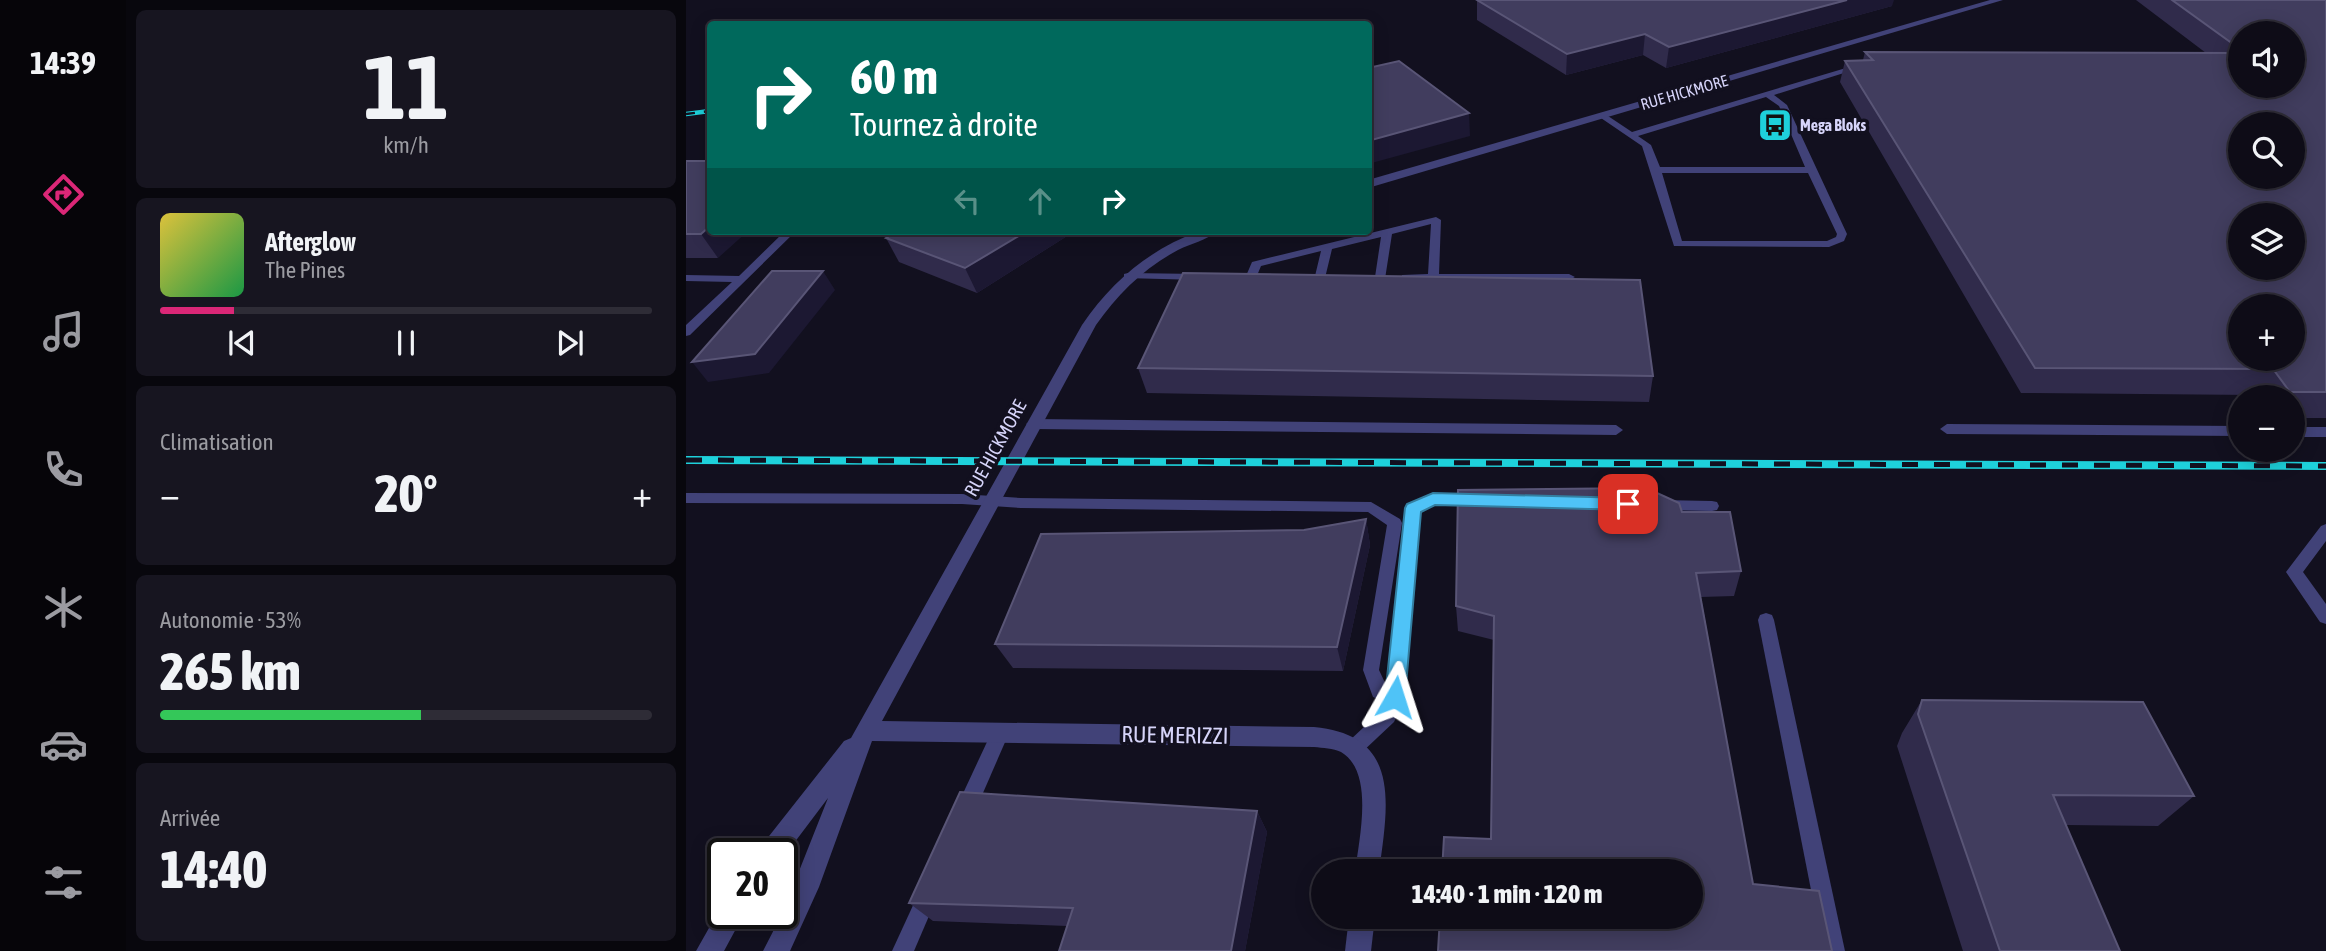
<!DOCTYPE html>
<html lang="fr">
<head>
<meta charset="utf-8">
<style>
	:root { --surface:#0e0c17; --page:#171520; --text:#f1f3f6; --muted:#9b9ba1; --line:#2e2c36; --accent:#db2777 }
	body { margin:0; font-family:"Asap Condensed",sans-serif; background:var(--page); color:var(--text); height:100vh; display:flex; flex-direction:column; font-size:26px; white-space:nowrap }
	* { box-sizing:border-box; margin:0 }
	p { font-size:23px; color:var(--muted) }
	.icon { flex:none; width:38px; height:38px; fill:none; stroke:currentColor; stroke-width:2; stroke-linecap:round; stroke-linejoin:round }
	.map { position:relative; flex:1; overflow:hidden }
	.panel { display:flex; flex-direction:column; gap:10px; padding:10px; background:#08070d; width:560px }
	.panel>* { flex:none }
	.banner { position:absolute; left:21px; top:21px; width:665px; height:214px; border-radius:7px; box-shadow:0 4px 18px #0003,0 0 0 2px var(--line); background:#00695c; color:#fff; overflow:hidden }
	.buttons { position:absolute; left:1542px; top:21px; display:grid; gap:14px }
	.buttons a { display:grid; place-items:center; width:77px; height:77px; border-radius:50%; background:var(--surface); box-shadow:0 4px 18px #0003,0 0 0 2px var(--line); font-size:35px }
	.speed { position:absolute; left:21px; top:838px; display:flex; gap:14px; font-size:35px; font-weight:700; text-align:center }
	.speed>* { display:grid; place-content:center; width:91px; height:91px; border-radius:50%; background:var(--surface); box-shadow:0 4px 18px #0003,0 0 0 2px var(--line); line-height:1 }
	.speed .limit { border:4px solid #111; border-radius:10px; background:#fff; color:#111 }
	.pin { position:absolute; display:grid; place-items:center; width:60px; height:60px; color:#fff; margin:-30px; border-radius:14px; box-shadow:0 4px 10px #0006 }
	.me { position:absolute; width:77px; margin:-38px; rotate:6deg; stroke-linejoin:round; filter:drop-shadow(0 0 5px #0008) }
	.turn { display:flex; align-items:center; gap:24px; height:147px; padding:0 28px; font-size:32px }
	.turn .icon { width:91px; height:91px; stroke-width:2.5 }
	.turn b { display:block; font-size:49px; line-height:60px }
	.lanes { display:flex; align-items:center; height:66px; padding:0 28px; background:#0003; justify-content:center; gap:35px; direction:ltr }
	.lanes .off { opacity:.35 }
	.big { font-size:52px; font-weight:800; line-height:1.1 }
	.panel .widget { flex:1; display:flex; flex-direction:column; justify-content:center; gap:10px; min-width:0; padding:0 24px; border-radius:10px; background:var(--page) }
	.panel .dial { align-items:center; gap:0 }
	.dial b { font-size:91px; line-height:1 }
	.song { display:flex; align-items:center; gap:21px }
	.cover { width:84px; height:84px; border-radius:10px; background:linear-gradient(135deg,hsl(50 70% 55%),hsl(140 70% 35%)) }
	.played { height:7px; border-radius:4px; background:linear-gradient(90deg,var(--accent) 15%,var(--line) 15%) }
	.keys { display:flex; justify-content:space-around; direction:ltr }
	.heat { display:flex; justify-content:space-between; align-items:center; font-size:38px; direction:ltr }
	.charge { height:10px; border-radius:5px; background:linear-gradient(90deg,#34c759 53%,var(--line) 0) }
	.trip { position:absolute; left:625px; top:859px; width:392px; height:70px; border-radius:35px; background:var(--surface); box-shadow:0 4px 18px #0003,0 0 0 2px var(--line); font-weight:800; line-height:70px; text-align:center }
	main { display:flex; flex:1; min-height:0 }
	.tabs { display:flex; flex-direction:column; width:126px; justify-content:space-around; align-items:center; background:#060509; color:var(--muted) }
	.tabs .icon { width:49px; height:49px }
	.tabs .on { color:var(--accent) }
	.tabs b { font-size:32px; color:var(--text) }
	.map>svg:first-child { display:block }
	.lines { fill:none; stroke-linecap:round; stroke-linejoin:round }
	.service { fill:#414278; fill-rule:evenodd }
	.tertiary { fill:#414278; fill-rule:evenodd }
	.rail-far1-casing { stroke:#1ed1db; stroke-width:4.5 }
	.rail-casing { stroke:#1ed1db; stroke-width:8 }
	.rail-far1 { stroke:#12101f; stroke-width:2.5; stroke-dasharray:9; stroke-linecap:butt }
	.rail { stroke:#12101f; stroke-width:5; stroke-dasharray:16; stroke-linecap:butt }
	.wall { fill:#302b4b; fill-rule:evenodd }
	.shaded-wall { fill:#1c1832 }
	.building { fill:#413d5e; stroke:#595576; stroke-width:2; fill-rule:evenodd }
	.route { fill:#4fc3f7; stroke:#337fa1; stroke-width:2 }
	.labels { text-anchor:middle; stroke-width:7; stroke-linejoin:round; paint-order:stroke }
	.far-street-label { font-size:16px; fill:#d6d4f9; stroke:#12101f }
	.far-poi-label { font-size:16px; font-weight:bold; fill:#d6d4f9; stroke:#12101f; text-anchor:start }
	.street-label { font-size:19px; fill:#d6d4f9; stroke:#12101f }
	.near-street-label { font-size:23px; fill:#d6d4f9; stroke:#12101f }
</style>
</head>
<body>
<main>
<nav class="tabs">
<b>14:39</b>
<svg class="icon on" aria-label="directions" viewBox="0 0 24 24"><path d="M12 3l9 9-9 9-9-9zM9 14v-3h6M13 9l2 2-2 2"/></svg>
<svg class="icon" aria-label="music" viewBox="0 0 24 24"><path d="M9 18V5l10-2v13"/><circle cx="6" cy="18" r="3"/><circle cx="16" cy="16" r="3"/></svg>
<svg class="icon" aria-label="phone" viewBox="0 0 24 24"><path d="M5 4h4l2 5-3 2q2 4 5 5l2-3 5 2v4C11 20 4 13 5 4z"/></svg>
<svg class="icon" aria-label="climate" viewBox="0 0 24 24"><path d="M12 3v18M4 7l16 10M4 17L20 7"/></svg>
<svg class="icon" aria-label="car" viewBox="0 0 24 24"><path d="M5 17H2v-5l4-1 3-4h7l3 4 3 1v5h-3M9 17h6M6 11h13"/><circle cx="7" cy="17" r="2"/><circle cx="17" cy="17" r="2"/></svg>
<svg class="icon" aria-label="filters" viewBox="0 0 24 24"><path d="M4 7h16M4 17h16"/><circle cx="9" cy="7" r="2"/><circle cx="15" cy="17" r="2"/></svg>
</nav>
<section class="panel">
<div class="widget dial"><b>11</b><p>km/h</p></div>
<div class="widget">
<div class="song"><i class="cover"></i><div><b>Afterglow</b><p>The Pines</p></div></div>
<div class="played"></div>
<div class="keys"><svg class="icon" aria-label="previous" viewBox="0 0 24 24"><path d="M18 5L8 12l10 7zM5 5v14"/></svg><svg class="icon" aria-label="pause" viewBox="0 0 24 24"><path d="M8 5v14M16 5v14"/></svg><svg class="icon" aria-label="next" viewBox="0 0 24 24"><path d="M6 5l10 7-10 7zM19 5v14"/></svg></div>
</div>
<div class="widget"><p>Climatisation</p>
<div class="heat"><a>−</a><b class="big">20°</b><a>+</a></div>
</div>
<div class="widget"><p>Autonomie · 53%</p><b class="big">265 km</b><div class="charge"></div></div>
<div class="widget"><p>Arrivée</p><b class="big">14:40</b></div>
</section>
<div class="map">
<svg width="1640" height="951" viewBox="0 0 1640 951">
	<rect width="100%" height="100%" fill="#12101f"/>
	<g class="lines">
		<g class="service">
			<path d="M 1170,65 L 1177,67 L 1088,95 L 1101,105 L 1161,234 L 1158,241 L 1143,247 L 988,246 L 956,146 L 912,116 L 919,114 L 946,132 ZM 1080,97 L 1093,106 L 1119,167 L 974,167 L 965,145 L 952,136 ZM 976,173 L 1122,173 L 1151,234 L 1150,237 L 1141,241 L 996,241 Z"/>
			<polygon points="750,217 755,220 753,274 883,274 889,277 883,280 716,279 716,275 742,274 745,224 706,234 699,279 695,280 689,277 695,237 646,249 639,278 631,278 629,276 635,251 575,266 570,278 562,278 560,276 566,262"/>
			<polygon points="99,231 110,231 4,335 0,336 0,325 46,282 0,281 0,275 53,276"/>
			<polygon points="442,273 514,274 520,277 514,280 438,278 438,274"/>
			<polygon points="347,419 930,425 937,430 930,435 347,429 340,424"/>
			<polygon points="1261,424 1554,426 1554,436 1261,434 1254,429"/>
			<rect x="1606" y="427" width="34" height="10"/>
			<polygon points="0,493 276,494 335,498 685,502 714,519 716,523 693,670 701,687 720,508 722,504 747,494 790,495 795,496 797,500 795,504 790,505 749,504 734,511 717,703 708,722 674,754 668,756 662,754 659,748 662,742 696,710 699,702 687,697 677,670 701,525 682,512 335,508 276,504 0,503"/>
			<polygon points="974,500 1026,501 1031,502 1033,506 1031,510 1026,511 974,510 969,509 967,505 969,501"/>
			<polygon points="1640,524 1640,541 1617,572 1640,604 1640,624 1634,622 1600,572 1635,526"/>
			<polygon points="1080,613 1086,615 1088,620 1159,951 1137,951 1072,620 1074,615"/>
			<polygon points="314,725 320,727 323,733 287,816 280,818 273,816 271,809 273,802 308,727"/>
			<polygon points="242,885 249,888 252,895 228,951 206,951 235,888"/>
		</g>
		<g class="tertiary">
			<polygon points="1304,0 1317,0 682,188 682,180"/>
			<path d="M 513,231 L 531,231 C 521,240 504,244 492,250 C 458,268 432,294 410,325 L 196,721 L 628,727 C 716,735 702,805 693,872 L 669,872 C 673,839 689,772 655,752 C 647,748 637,748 628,747 L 186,741 L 133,887 L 104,951 L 77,951 L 96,914 L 142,798 L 96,859 L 96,854 L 73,854 L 76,845 L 158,741 L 165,738 L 396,325 C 426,281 463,250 513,231 Z"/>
			<polygon points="36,905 37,914 58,914 38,951 10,951"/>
			<polygon points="663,917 689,917 685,951 659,951"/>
		</g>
		<g class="rail-far1-casing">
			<polyline id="rail-far1" points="0,114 24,111"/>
		</g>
		<g class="rail-casing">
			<polyline id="rail" points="0,460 1640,466"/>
		</g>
		<use href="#rail-far1" class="rail-far1"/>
		<use href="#rail" class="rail"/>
	</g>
	<g class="wall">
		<polygon points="791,0 1206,6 980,68 957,55 880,75 791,20"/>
		<path d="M 1450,0 L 1640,0 L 1640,418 L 1606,418 L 1606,397 L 1569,397 L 1567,395 L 1335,393 L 1154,82 L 1159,61 L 1177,60 L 1179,52 L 1520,53 ZM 1554,33 L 1606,86 L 1554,86 Z"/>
		<polygon points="0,161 32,258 0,258"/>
		<polygon points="389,231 291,293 213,262 200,238"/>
		<polygon points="452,368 967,376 963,402 461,393"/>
		<polygon points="996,512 1055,571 1048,596 1015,597 1067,884 1146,951 805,839 808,640 772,631 770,606"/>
		<polygon points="680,519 684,545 657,671 327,668 309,644"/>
		<polygon points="1236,700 1508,796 1472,826 1380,825 1434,951 1277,951 1211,746 1216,733"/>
		<polygon points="571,811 581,832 559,951 373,951 381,926 247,921 223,903"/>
	</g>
	<g class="shaded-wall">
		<polygon points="1161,0 1208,0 1206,6 980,68 983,47"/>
		<polygon points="959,34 957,55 880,75 881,54"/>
		<polygon points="783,113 784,136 682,164 682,141"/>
		<polygon points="24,226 24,231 62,231 32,258 15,234"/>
		<polygon points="341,231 389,231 291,293 279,268"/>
		<polygon points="137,271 149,290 83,373 22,382 6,362"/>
		<polygon points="680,519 684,545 657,671 651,647"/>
		<polygon points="571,811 581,832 559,951 545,951"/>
	</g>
	<g class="building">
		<polygon points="791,0 1161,0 983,47 959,34 881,54"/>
		<path d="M 1486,0 L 1640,0 L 1640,392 L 1604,392 L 1587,369 L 1349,368 L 1159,61 L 1187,60 L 1179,52 L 1554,53 L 1554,86 L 1606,86 L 1606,33 L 1554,33 L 1554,49 ZM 1554,124 L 1606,124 L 1606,177 L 1554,177 ZM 1554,215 L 1606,215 L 1606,268 L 1554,268 ZM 1554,306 L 1606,306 L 1606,359 L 1554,359 Z"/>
		<polygon points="713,61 783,113 682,141 682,68"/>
		<polygon points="0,161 24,161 24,226 15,234 0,234"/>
		<polygon points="212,231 341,231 279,268 200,238"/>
		<polygon points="86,271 137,271 69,354 6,362"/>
		<polygon points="497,273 954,280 967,376 452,368"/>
		<polygon points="960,488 993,503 996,512 1044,512 1055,571 1010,573 1067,884 1133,891 1146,951 752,951 754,917 1004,917 1004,872 756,872 758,837 805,839 808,616 770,606 772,490"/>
		<polygon points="680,519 651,647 309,644 355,534 618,530"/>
		<polygon points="1236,700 1457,702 1508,796 1367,795 1434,951 1314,951 1232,714"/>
		<polygon points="274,792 571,811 545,951 373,951 387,908 223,903"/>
	</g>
	<polygon class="route" points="747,493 942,498 950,504 942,510 749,505 735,512 719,697 716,703 709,706 702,703 699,697 719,508 721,504"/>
	<defs>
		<g id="bus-square" transform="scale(1.75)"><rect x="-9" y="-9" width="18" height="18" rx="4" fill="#1ed1db" stroke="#12101f"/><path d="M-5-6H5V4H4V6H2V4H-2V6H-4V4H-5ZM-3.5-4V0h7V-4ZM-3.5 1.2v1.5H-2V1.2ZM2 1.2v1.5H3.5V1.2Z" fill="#111"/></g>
	</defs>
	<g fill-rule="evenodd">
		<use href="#bus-square" x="1089" y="125"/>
	</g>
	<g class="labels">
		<g class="far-street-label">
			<text transform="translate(998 92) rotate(-16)" y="6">RUE HICKMORE</text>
		</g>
		<g class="far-poi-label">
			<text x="1114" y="131">Mega Bloks</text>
		</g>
		<g class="street-label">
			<text transform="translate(309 448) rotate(-61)" y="7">RUE HICKMORE</text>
		</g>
		<g class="near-street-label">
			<text transform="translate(489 735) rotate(1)" y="8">RUE MERIZZI</text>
		</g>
	</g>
</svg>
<div class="buttons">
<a><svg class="icon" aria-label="sound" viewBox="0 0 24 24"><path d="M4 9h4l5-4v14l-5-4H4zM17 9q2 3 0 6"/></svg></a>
<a><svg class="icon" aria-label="search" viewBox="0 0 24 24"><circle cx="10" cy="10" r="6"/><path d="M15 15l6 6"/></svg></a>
<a><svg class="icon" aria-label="layers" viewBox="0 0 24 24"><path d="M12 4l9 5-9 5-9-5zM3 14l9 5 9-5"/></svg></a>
<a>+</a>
<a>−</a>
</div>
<div class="speed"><div class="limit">20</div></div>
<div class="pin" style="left:942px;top:504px;background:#d93025"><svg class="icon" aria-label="arrive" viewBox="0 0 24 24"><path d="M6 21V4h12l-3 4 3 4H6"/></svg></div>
<svg class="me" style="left:709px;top:697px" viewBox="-20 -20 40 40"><path d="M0-17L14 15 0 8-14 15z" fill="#4fc3f7" stroke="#fff" stroke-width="4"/></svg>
<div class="trip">14:40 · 1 min · 120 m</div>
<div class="banner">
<div class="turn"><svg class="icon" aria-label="right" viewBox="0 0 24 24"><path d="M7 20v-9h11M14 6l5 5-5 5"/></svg><div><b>60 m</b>Tournez à droite</div></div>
<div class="lanes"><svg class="icon off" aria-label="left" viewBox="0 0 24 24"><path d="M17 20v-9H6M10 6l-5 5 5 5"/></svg><svg class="icon off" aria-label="ahead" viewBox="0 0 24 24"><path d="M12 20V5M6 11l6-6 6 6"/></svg><svg class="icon" aria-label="right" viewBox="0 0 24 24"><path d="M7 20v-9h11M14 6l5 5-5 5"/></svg></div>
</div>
</div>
</main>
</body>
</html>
